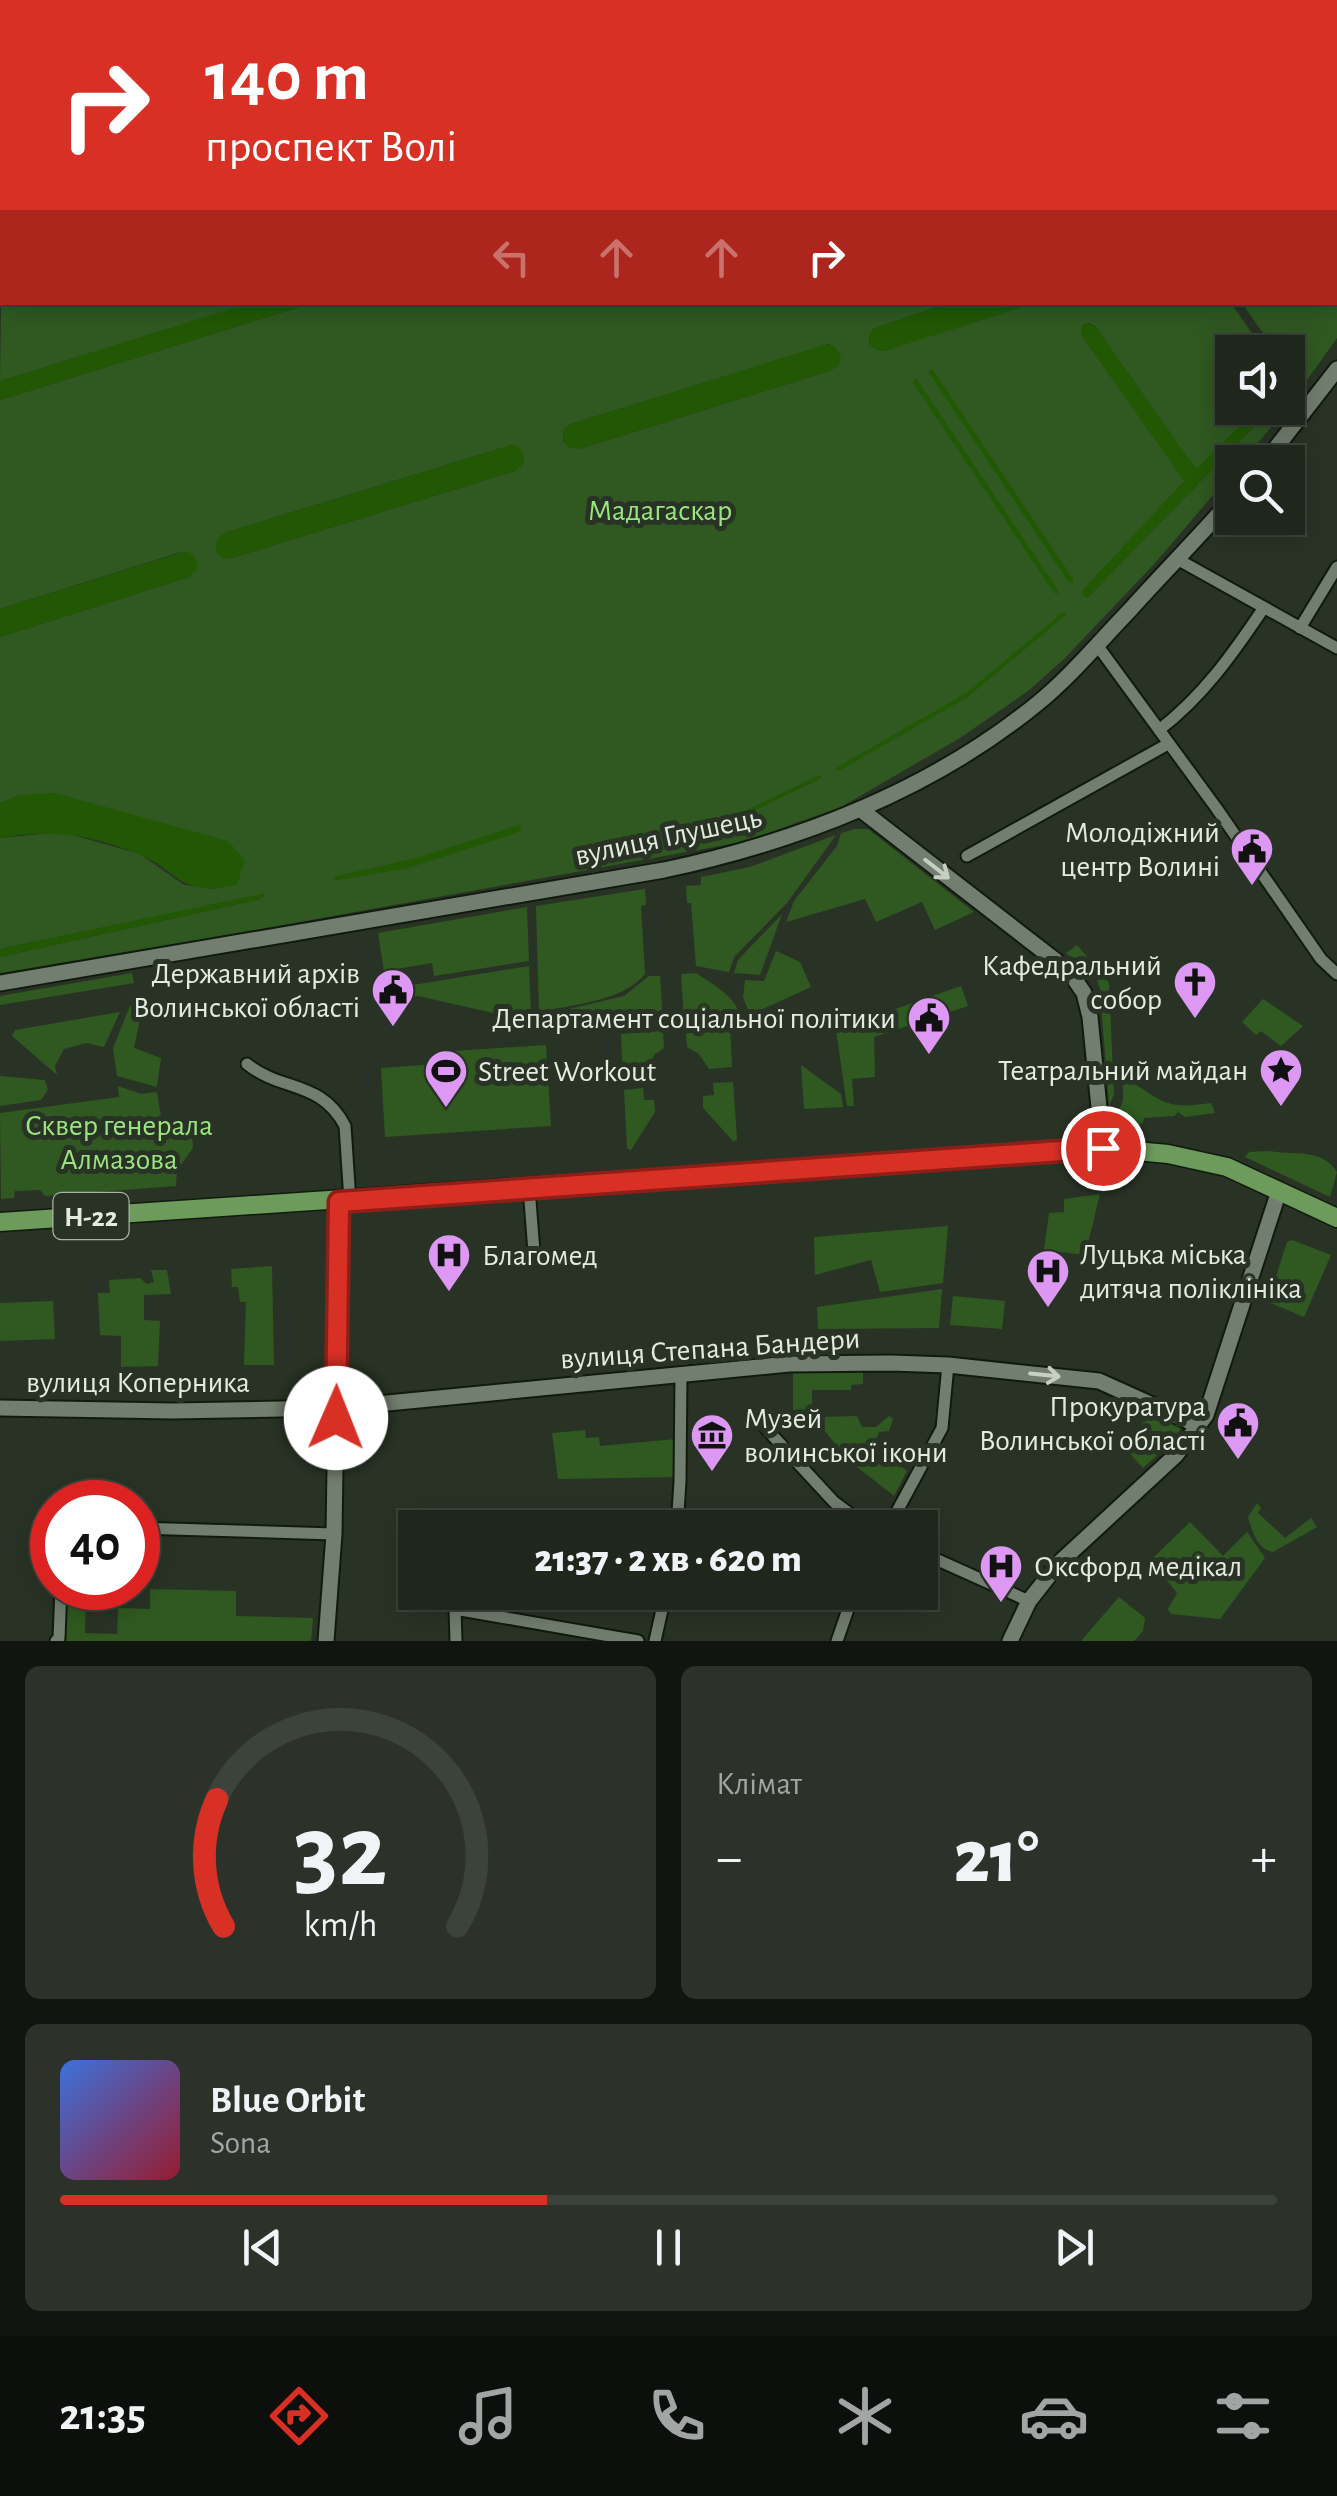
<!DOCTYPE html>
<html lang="uk">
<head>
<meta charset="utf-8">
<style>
	:root { --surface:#1f261c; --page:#2c3229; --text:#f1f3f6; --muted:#a1a5a3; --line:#3c433b; --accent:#d93025 }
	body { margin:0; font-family:"Alegreya Sans",sans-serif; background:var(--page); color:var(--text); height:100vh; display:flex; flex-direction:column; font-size:38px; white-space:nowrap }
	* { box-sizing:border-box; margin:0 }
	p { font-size:32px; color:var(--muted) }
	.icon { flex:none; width:55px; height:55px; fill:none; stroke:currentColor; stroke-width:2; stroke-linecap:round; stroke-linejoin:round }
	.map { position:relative; height:1641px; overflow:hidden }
	.side { display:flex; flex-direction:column; gap:25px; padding:25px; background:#11150f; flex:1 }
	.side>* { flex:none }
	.guide { position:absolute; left:0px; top:0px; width:1338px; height:305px; box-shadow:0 5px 25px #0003,0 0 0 2px var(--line); background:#d93025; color:#fff; overflow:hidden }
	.tools { position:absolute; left:1215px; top:335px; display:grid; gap:20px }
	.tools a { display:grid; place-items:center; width:90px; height:90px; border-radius:0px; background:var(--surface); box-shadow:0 5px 25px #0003,0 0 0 2px var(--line); font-size:50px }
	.speed { position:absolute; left:30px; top:1480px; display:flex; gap:20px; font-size:50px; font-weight:700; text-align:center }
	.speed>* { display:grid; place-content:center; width:130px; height:130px; border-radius:50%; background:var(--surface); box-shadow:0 5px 25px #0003,0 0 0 2px var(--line); line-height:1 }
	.speed .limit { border:15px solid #d22; background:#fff; color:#111 }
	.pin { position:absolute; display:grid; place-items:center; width:85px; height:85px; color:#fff; margin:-42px; border:5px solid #fff; border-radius:50%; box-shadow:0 2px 10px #0007 }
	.me { position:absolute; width:110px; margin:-55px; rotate:1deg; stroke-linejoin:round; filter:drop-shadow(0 0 8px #0008) }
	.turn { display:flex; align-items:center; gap:35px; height:210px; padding:0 40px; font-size:45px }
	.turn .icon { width:130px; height:130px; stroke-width:2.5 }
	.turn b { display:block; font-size:70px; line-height:85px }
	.lanes { display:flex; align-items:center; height:95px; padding:0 40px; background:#0003; justify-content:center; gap:50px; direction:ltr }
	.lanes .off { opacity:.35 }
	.big { font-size:75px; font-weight:800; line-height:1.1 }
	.side .widget { flex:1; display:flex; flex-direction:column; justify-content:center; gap:15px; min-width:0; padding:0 35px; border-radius:15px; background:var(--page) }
	.side .dial { align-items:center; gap:0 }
	.dial svg { height:260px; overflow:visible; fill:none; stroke:var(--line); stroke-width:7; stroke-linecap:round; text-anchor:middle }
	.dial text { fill:var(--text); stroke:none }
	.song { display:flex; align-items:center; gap:30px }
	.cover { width:120px; height:120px; border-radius:15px; background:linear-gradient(135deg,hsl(220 70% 55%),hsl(350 70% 35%)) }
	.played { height:10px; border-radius:5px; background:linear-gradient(90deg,var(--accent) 40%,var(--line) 40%) }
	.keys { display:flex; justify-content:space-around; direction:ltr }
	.heat { display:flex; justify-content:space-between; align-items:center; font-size:55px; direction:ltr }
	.side .tiles { flex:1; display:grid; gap:25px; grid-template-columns:1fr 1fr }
	.widget:last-child { grid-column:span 2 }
	.trip { position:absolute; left:398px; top:1510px; width:540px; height:100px; border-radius:0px; background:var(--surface); box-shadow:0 5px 25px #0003,0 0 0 2px var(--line); font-weight:800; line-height:100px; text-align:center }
	.dock { display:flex; height:160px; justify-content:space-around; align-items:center; background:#0c0f0b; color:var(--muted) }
	.dock .icon { width:70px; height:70px }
	.dock .selected { color:var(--accent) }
	.dock b { font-size:45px; color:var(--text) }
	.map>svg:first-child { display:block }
	.green { fill:#305921; fill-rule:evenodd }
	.water { fill:#225804 }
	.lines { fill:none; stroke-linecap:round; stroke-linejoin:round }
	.stream { stroke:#225804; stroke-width:4 }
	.street-casing { stroke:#111a0e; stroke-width:15 }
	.secondary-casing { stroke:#111a0e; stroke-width:19 }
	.primary-casing { stroke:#111a0e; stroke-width:21 }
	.street { stroke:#727e6f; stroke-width:11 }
	.secondary { stroke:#727e6f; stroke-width:15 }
	.primary { stroke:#6c9b5b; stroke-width:18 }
	.oneway { stroke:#c7cfc4 }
	.route-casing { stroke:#8d1f18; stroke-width:25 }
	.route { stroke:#d93025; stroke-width:18 }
	.labels { text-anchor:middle; stroke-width:10; stroke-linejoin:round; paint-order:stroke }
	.shield { fill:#293325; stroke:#abb3a9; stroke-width:2.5 }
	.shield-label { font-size:28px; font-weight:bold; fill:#e3eae1 }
	.park-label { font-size:30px; fill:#9be580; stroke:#293325 }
	.poi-label { font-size:30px; fill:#e3eae1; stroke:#293325; text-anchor:end }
	.street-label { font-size:30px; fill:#e3eae1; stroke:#293325 }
</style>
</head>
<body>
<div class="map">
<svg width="1337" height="1641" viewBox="0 0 1337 1641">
	<rect width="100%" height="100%" fill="#293325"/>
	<g class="green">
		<polygon points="32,0 1212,0 1213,2 26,2"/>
		<path d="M 1337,204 L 1337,338 L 1288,407 L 1288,391 C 1298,381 1288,366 1288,352 L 1276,352 L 1242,303 L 1335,302 Z"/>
		<polygon points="2,246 2,302 253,303 0,381"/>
		<path d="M 312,303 L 949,303 L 873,329 L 869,343 L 880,351 L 1034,303 L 1231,303 L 1265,352 L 1232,352 L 1232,408 L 1258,408 L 1196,470 L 1095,326 L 1089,323 L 1083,325 L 1082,336 L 1185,481 L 1083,590 L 1087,598 L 1272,408 L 1287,408 L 1242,462 L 1232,462 L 1232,473 L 1155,563 L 1064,659 L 1028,691 L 960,738 L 841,807 L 742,842 L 0,976 L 0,957 L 260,899 L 265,894 L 0,949 L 0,838 L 62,832 L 140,854 L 184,885 L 216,889 L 21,795 L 0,803 L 0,637 L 189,577 L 181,552 L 0,609 L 0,400 ZM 829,344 L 832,370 L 579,449 L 563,442 L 564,429 L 571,424 ZM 512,445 L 524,461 L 515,471 L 232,558 L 224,533 Z"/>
		<polygon points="855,829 868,829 974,912 935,930 922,902 876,922 865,899 786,922 794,901 837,846 841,833"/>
		<polygon points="836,835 787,903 734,957 729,972 696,966 691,903 687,903 686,886 701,885 701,877 750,867"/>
		<path d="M 645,889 L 646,905 L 641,906 L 645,974 C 622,1002 573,1004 539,1012 L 536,906 Z"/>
		<polygon points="527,907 529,961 434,976 432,963 384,971 378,933"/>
		<polygon points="782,914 760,975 734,973 738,960"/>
		<polygon points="1077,945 1109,983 1114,1094 1109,1106 1100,989 1096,975 1066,953"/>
		<polygon points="776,951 800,962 811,987 750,1015 743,997 745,980 764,981"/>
		<polygon points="529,966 531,1013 525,1020 418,996 384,1001 382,990"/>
		<polygon points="132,973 134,983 0,1005 0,996"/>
		<path d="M 696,973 C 713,985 735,995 740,1016 L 684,1020 L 681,974 Z"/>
		<polygon points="649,976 660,976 663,1022 603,1026 541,1020 543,1015 624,996"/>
		<polygon points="961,986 968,1006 874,1037 875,1077 852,1079 854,1106 847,1106 836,1030"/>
		<polygon points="1263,999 1303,1026 1281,1046 1261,1031 1256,1035 1242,1022"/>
		<polygon points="143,1004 134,1048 161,1058 157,1087 117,1076 113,1048 130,1006"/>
		<polygon points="120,1012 104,1047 86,1043 64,1049 55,1066 57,1075 12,1036 15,1030"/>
		<polygon points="730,1027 732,1067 709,1069 699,1054 687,1047 686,1031"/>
		<polygon points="663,1031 664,1048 655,1054 643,1073 623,1075 621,1034"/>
		<polygon points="546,1045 551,1126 385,1137 381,1068 438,1064 437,1052"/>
		<polygon points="801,1065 841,1094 843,1107 804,1109"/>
		<polygon points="0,1076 45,1080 48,1090 41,1100 0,1106"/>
		<path d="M 1128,1079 C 1162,1102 1167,1110 1211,1103 L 1215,1113 L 1185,1117 L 1178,1112 L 1174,1116 L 1144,1118 L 1143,1123 L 1137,1125 L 1118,1112 L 1123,1101 L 1123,1084 Z"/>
		<polygon points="733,1082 737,1139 734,1142 703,1108 703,1096 714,1095 713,1083"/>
		<polygon points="118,1086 141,1094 157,1092 162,1123 192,1134 193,1148 177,1170 176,1186 45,1196 40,1190 15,1191 14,1198 1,1199 0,1113 119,1097"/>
		<polygon points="643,1088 644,1100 654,1100 655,1112 631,1150 627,1148 624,1090"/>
		<path d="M 1269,1151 C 1292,1155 1323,1148 1337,1172 L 1330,1197 L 1245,1157 L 1249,1152 Z"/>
		<polygon points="1100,1194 1085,1255 1044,1250 1049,1213 1064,1212 1064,1199"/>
		<polygon points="948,1226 943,1283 880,1292 871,1260 815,1275 814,1237"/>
		<polygon points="1292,1240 1331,1255 1304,1317 1268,1302 1287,1242"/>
		<polygon points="272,1266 274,1365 244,1365 246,1302 240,1302 238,1287 232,1287 231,1269"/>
		<polygon points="151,1270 167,1270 171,1294 144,1295 144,1320 160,1321 158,1366 121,1367 121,1336 100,1335 98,1293 110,1293 109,1280 140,1278 147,1284 154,1282"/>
		<polygon points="942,1289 939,1328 818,1329 817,1307"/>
		<polygon points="953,1296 1005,1301 1002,1329 950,1325"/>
		<polygon points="53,1301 55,1339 0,1341 0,1303"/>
		<polygon points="863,1370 863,1384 851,1385 851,1390 812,1390 812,1410 793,1410 793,1371"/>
		<polygon points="1155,1412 1181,1427 1177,1437 1143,1468 1121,1444"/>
		<polygon points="857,1416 862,1427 876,1427 889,1416 893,1419 889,1431 879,1432 869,1456 877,1460 881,1452 907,1471 894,1496 847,1459 821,1426 824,1417"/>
		<polygon points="585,1430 586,1438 599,1437 600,1446 676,1439 677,1477 558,1479 552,1433"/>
		<path d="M 1257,1503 L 1261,1508 L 1258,1513 L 1285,1538 L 1311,1518 L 1317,1527 L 1273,1552 C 1257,1549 1252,1531 1248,1517 Z"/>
		<polygon points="1190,1522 1223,1556 1247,1532 1265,1558 1220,1619 1171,1614 1168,1609 1177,1593 1151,1560"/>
		<polygon points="64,1588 86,1588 85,1633 117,1634 118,1608 150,1609 150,1589 236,1591 236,1616 313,1618 311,1641 63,1641"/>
		<polygon points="1119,1597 1145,1618 1143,1631 1134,1641 1081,1641"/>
	</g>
	<g class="water">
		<polygon points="253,302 312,303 0,400 0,381"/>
		<polygon points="949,303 1034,303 885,351 876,350 870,345 869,336 873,329"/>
		<polygon points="1086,323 1095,326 1196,469 1258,408 1272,408 1087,598 1082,595 1083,590 1184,481 1082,336 1081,329"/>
		<polygon points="824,345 833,345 841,356 839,365 832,370 579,449 570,448 563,442 564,429 571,424"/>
		<polygon points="929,369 933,370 1074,580 1073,584 1069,583 929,373"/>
		<polygon points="916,378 1058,590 1058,594 1054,593 913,383"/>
		<polygon points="512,445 520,448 524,456 522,465 515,471 232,558 223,558 216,552 217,539 224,533"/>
		<polygon points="186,551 194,555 198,563 196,571 189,577 0,637 0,609"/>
		<path d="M 55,793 L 228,841 L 245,860 L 237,885 C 175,897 183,872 138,854 C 91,834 49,829 0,838 L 0,803 L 21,795 Z"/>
		<polygon points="519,825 522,830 514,834 408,868 333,881 336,876 416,858"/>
		<polygon points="266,893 260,899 0,957 0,949"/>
	</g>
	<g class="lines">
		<g class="stream">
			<polyline points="146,0 147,2"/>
			<polyline points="164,0 165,2"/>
			<polyline points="101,2 106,0"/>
			<polyline points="0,46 2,45"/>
			<polyline points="838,769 967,695 1064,614"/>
			<polyline points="736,817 820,777"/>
		</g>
		<g class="street-casing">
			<g id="street">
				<polyline points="1177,559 1337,648"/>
				<polyline points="1300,628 1337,567"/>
				<polyline points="1097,645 1217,809 1321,959 1337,974"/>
				<path d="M 1159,730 C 1203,696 1232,655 1263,609"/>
				<polyline points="967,856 1168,744"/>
				<path d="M 247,1064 C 282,1092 321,1080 345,1126 L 350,1201"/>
				<polyline points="529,1188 534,1252"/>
				<polyline points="761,1423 834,1502 869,1528"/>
				<polyline points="138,1528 334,1534"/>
				<polyline points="677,1528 680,1481 681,1374"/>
				<polyline points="888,1528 942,1428 948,1365"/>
				<polyline points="920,1552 1029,1601"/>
				<polyline points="56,1641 59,1638 61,1588"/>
				<polyline points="456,1641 455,1609 638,1641"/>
				<polyline points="655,1641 666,1592"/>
				<polyline points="837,1641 854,1592"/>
			</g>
		</g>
		<g class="secondary-casing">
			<g id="secondary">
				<polyline points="1265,462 1337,369"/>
				<polyline points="860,809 1069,971 1084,993 1090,1017 1103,1148"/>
				<path d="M 0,983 L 664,870 C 797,842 932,790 1038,703 C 1071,676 1099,642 1129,611 C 1163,573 1199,537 1232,499"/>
				<polyline points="0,1408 173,1411 336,1408 789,1364 891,1363 948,1365 1099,1381 1199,1426"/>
				<polyline points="326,1641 334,1534 339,1201"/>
				<polyline points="1010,1641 1029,1601 1058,1564 1176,1455 1206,1415 1279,1191"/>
			</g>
		</g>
		<g class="primary-casing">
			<polyline id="primary" points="0,1222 1103,1148 1168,1154 1227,1167 1337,1218"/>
		</g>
		<use href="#street" class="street"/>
		<use href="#secondary" class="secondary"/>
		<use href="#primary" class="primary"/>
	</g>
	<defs><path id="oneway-shaft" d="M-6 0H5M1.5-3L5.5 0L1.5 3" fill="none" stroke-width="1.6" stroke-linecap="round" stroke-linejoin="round" transform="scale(2.5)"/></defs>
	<g class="oneway">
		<use href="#oneway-shaft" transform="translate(937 869) rotate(38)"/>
		<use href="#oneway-shaft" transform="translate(1045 1375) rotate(6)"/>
	</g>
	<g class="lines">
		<g class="route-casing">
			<polyline id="route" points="336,1418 339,1202 1103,1148"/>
		</g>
		<use href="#route" class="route"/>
	</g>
	<defs>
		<g id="civic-pin" transform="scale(2.25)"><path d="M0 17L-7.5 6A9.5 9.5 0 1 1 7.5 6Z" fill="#dd98f3" stroke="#293325"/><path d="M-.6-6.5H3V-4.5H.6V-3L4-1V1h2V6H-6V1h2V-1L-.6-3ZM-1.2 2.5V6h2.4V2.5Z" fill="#111"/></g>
		<g id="church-pin" transform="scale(2.25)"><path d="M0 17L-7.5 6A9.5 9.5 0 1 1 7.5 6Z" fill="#dd98f3" stroke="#293325"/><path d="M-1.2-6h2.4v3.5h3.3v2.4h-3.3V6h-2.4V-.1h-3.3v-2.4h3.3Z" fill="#111"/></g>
		<g id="sight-pin" transform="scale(2.25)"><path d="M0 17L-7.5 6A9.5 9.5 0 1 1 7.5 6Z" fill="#dd98f3" stroke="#293325"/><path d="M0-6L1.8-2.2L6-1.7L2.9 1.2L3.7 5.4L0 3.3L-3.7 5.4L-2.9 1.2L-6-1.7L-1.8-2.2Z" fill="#111"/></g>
		<g id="stadium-pin" transform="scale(2.25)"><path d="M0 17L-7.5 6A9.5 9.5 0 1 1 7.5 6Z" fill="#dd98f3" stroke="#293325"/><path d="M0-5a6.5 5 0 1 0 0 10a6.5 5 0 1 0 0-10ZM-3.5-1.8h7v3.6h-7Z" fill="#111"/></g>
		<g id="hospital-pin" transform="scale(2.25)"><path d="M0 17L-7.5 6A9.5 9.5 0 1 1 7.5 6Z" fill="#dd98f3" stroke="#293325"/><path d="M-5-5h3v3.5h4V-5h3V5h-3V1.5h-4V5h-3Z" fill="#111"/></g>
		<g id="museum-pin" transform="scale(2.25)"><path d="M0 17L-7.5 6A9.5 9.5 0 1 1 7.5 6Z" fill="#dd98f3" stroke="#293325"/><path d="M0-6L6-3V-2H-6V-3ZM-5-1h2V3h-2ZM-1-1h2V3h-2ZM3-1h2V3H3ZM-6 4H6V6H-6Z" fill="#111"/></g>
	</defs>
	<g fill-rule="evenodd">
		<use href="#civic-pin" x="1252" y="849"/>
		<use href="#church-pin" x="1195" y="982"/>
		<use href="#civic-pin" x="393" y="990"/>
		<use href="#civic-pin" x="929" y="1018"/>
		<use href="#sight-pin" x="1281" y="1070"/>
		<use href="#stadium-pin" x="446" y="1071"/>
		<use href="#hospital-pin" x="449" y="1255"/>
		<use href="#hospital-pin" x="1048" y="1271"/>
		<use href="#civic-pin" x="1238" y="1423"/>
		<use href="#museum-pin" x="712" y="1435"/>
		<use href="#hospital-pin" x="1001" y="1566"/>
	</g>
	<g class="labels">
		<rect class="shield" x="53.5" y="1193" width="75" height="46" rx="8"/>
		<g class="shield-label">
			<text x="91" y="1226">Н-22</text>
		</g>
		<g class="park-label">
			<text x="660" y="520">Мадагаскар</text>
			<text x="119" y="1135">Сквер генерала<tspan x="119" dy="34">Алмазова</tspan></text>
		</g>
		<g class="poi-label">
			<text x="1220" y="842">Молодіжний<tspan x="1220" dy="34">центр Волині</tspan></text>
			<text x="1162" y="975">Кафедральний<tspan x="1162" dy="34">собор</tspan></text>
			<text x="360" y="983">Державний архів<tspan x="360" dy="34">Волинської області</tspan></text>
			<text x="896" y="1028">Департамент соціальної політики</text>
			<text x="1248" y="1080">Театральний майдан</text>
			<text x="478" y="1081" text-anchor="start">Street Workout</text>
			<text x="1080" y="1264" text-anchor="start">Луцька міська<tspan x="1080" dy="34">дитяча поліклініка</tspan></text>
			<text x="482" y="1265" text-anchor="start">Благомед</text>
			<text x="1206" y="1416">Прокуратура<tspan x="1206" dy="34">Волинської області</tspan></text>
			<text x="744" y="1428" text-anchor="start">Музей<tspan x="744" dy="34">волинської ікони</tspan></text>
			<text x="1034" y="1576" text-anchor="start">Оксфорд медікал</text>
		</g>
		<g class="street-label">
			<text transform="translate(668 836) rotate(-12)" y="10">вулиця Глушець</text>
			<text transform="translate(710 1348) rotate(-4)" y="10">вулиця Степана Бандери</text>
			<text x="138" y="1392">вулиця Коперника</text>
		</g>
	</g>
</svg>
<div class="tools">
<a><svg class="icon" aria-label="sound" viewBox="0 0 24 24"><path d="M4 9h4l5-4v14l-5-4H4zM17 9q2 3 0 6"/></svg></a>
<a><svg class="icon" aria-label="search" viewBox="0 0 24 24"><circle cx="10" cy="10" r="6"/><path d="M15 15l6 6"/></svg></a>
</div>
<div class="speed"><div class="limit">40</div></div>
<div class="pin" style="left:1103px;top:1148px;background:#d93025"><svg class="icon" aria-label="arrive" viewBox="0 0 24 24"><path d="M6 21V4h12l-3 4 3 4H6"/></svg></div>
<svg class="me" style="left:336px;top:1418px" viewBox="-20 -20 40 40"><circle r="19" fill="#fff"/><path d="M0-13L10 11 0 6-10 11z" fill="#d93025"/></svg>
<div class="trip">21:37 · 2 хв · 620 m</div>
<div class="guide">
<div class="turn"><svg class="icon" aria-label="right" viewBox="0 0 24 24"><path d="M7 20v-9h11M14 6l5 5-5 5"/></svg><div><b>140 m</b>проспект Волі</div></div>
<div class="lanes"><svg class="icon off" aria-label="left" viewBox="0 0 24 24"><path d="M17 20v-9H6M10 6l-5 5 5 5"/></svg><svg class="icon off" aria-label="ahead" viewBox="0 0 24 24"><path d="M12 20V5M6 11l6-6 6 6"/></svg><svg class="icon off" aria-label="ahead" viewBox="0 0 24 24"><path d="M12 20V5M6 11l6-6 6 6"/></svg><svg class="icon" aria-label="right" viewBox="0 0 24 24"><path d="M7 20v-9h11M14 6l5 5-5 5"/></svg></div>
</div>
</div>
<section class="side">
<div class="tiles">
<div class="widget dial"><svg viewBox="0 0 100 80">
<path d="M14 69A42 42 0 1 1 86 69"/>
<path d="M14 69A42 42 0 0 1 12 30" stroke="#d93025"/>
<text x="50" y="56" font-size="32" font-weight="700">32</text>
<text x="50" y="72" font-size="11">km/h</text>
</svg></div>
<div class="widget"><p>Клімат</p>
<div class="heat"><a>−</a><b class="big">21°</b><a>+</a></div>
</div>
<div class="widget">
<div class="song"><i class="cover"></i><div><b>Blue Orbit</b><p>Sona</p></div></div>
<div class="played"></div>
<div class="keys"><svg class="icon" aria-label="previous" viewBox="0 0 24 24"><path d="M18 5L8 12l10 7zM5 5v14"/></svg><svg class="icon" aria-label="pause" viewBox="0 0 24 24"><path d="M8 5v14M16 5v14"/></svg><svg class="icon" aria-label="next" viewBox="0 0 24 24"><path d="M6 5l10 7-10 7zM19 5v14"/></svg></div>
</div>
</div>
</section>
<nav class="dock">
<b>21:35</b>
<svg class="icon selected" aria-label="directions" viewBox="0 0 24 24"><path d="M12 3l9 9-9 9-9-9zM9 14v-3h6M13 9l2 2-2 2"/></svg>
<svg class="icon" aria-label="music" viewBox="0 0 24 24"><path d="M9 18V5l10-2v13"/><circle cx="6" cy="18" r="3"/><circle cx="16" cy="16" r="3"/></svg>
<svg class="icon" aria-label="phone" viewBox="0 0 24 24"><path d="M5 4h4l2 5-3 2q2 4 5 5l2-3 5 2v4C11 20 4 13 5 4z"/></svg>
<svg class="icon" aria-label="climate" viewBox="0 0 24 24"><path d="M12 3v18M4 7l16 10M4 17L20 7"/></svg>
<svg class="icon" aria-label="car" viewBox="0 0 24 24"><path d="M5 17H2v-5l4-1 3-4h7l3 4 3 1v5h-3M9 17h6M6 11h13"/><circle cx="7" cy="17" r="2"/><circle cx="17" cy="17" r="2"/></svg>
<svg class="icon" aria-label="filters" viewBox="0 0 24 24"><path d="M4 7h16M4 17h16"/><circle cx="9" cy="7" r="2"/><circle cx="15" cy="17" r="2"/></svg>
</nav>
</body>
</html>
